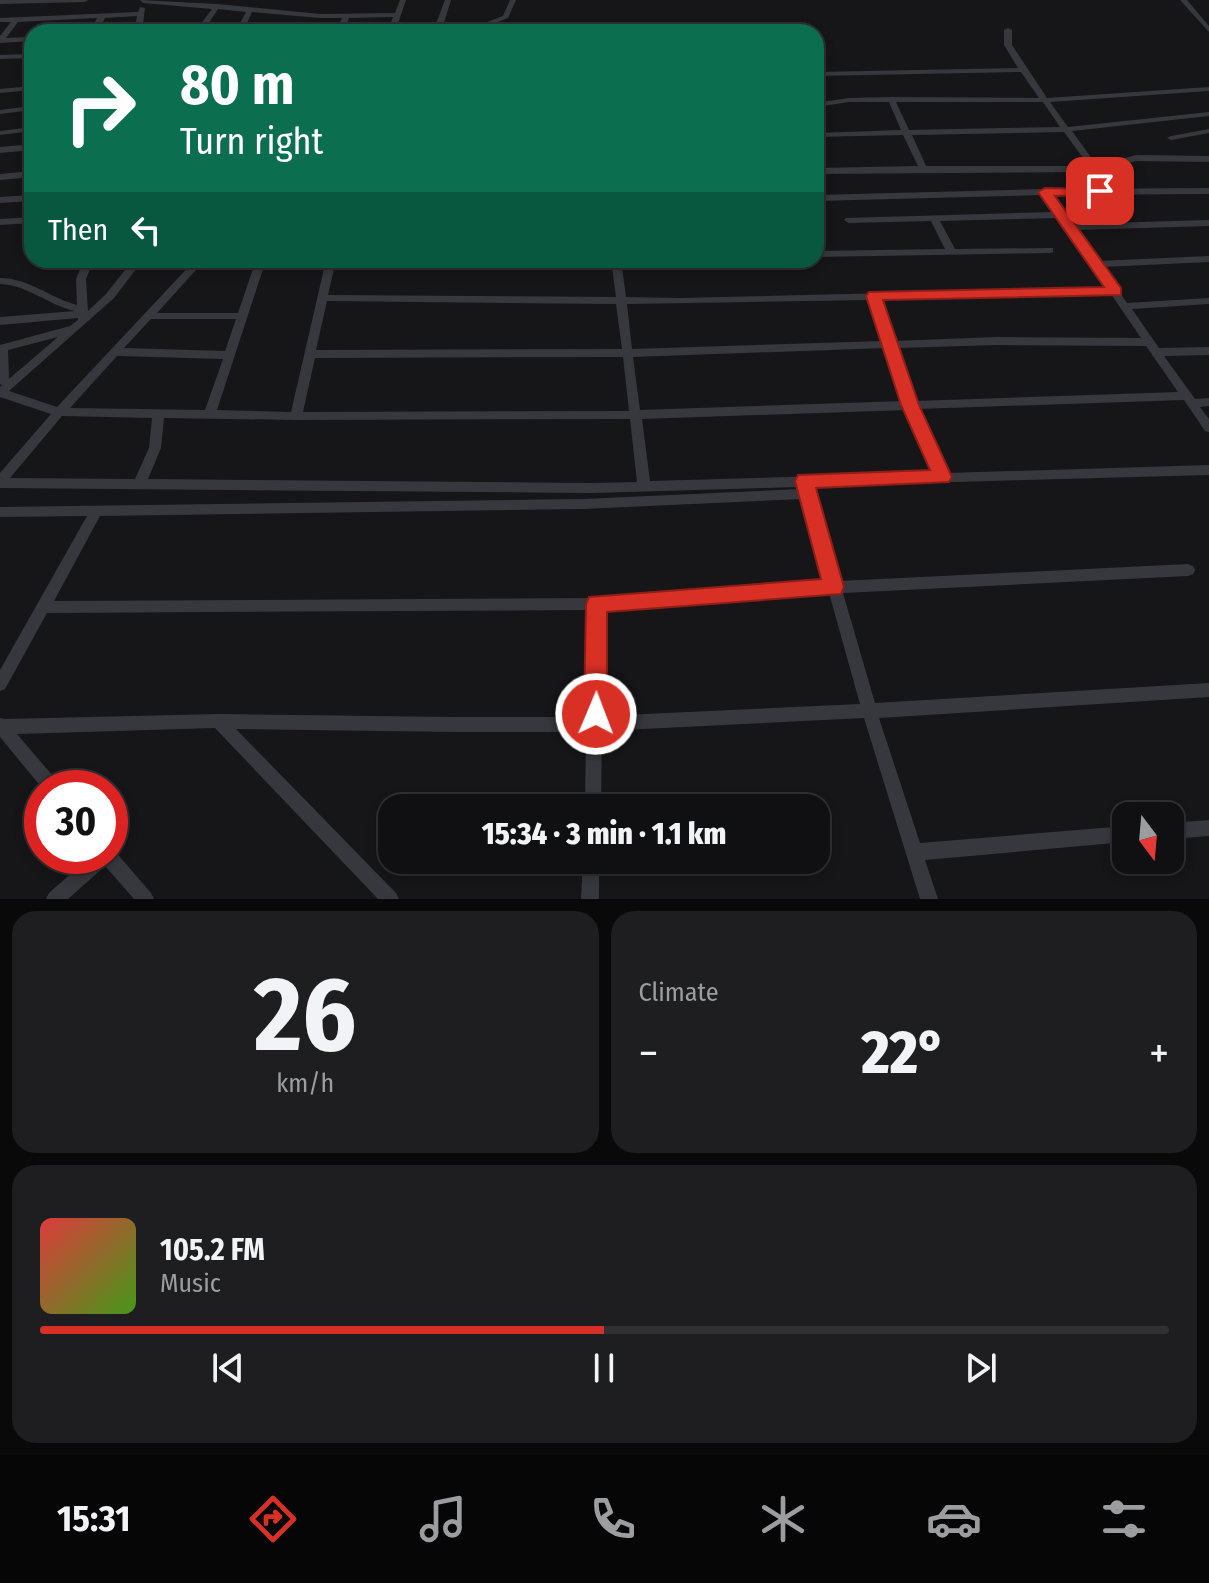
<!DOCTYPE html>
<html lang="en">
<head>
<meta charset="utf-8">
<style>
	:root { --surface:#101012; --page:#1e1e20; --text:#f1f3f6; --muted:#9c9d9f; --line:#303032; --accent:#d93025 }
	body { margin:0; font-family:"Fira Sans Condensed",sans-serif; background:var(--page); color:var(--text); height:100vh; display:flex; flex-direction:column; font-size:30px; white-space:nowrap }
	* { box-sizing:border-box; margin:0 }
	p { font-size:26px; color:var(--muted) }
	.icon { flex:none; width:44px; height:44px; fill:none; stroke:currentColor; stroke-width:2; stroke-linecap:round; stroke-linejoin:round }
	.map { position:relative; height:899px; overflow:hidden }
	.panel { display:flex; flex-direction:column; gap:12px; padding:12px; background:#09090a; flex:1 }
	.panel>* { flex:none }
	.guide { position:absolute; left:24px; top:24px; width:800px; height:244px; border-radius:24px; box-shadow:0 4px 12px #0003,0 0 0 2px var(--line); background:#0b6e4f; color:#fff; overflow:hidden }
	.needle { width:52px; rotate:164deg }
	.tools { position:absolute; left:1112px; top:802px; display:grid; gap:16px }
	.tools a { display:grid; place-items:center; width:72px; height:72px; border-radius:16px; background:var(--surface); box-shadow:0 4px 12px #0003,0 0 0 2px var(--line); font-size:40px }
	.speed { position:absolute; left:24px; top:770px; display:flex; gap:16px; font-size:40px; font-weight:700; text-align:center }
	.speed>* { display:grid; place-content:center; width:104px; height:104px; border-radius:50%; background:var(--surface); box-shadow:0 4px 12px #0003,0 0 0 2px var(--line); line-height:1 }
	.speed .limit { border:12px solid #d22; background:#fff; color:#111 }
	.pin { position:absolute; display:grid; place-items:center; width:68px; height:68px; color:#fff; margin:-34px; border-radius:16px; box-shadow:0 4px 12px #0006 }
	.me { position:absolute; width:88px; margin:-44px; rotate:1deg; stroke-linejoin:round; filter:drop-shadow(0 0 6px #0008) }
	.turn { display:flex; align-items:center; gap:28px; height:168px; padding:0 24px; font-size:36px }
	.turn .icon { width:104px; height:104px; stroke-width:2.5 }
	.turn b { display:block; font-size:56px; line-height:68px }
	.then { display:flex; align-items:center; height:76px; padding:0 24px; background:#0003; gap:16px; font-size:30px }
	.big { font-size:60px; font-weight:800; line-height:1.1 }
	.panel .card { flex:1; display:flex; flex-direction:column; justify-content:center; gap:12px; min-width:0; padding:0 28px; border-radius:24px; background:var(--page) }
	.panel .dial { align-items:center; gap:0 }
	.dial b { font-size:104px; line-height:1 }
	.song { display:flex; align-items:center; gap:24px }
	.cover { width:96px; height:96px; border-radius:12px; background:linear-gradient(135deg,hsl(0 70% 55%),hsl(100 70% 35%)) }
	.played { height:8px; border-radius:4px; background:linear-gradient(90deg,var(--accent) 50%,var(--line) 50%) }
	.keys { display:flex; justify-content:space-around; direction:ltr }
	.heat { display:flex; justify-content:space-between; align-items:center; font-size:44px; direction:ltr }
	.panel .tiles { flex:1; display:grid; gap:12px; grid-template-columns:1fr 1fr }
	.card:last-child { grid-column:span 2 }
	.trip { position:absolute; left:378px; top:794px; width:452px; height:80px; border-radius:24px; background:var(--surface); box-shadow:0 4px 12px #0003,0 0 0 2px var(--line); font-weight:800; line-height:80px; text-align:center }
	.dock { display:flex; height:128px; justify-content:space-around; align-items:center; background:#060607; color:var(--muted) }
	.dock .icon { width:56px; height:56px }
	.dock .active { color:var(--accent) }
	.dock b { font-size:36px; color:var(--text) }
	.map>svg:first-child { display:block }
	.lines { fill:none; stroke-linecap:round; stroke-linejoin:round }
	.minor { fill:#37383d; fill-rule:evenodd }
	.route { fill:#d93025; stroke:#8d1f18; stroke-width:2 }
</style>
</head>
<body>
<div class="map">
<svg width="1209" height="899" viewBox="0 0 1209 899">
	<rect width="100%" height="100%" fill="#161618"/>
	<g class="lines">
		<g class="minor">
			<polygon points="0,0 88,0 85,2 0,4"/>
			<polygon points="140,0 217,4 320,14 395,13 400,0 406,0 395,32 387,32 393,17 349,18 344,32 336,32 342,18 320,18 252,12 243,32 235,32 246,12 218,9 203,32 195,32 212,9 143,3"/>
			<polygon points="445,0 451,0 441,32 433,32"/>
			<polygon points="510,0 516,0 508,18 487,26 484,32 476,32 482,24 503,16"/>
			<polygon points="1180,0 1187,0 1209,26 1209,32"/>
			<polygon points="140,7 145,8 142,32 134,32 137,16 105,18 98,32 90,32 97,18 18,22 6,38 32,37 32,41 0,43 0,36 11,22 0,22 0,18 138,12"/>
			<path d="M 1008,28 L 1012,30 L 1012,45 L 1047,98 L 1209,87 L 1209,91 L 1050,102 L 1068,127 L 1209,112 L 1209,116 L 1072,131 L 1097,166 L 1136,155 L 1209,156 L 1209,162 L 1136,161 L 1095,172 L 816,174 L 816,168 L 918,166 L 903,135 L 816,137 L 816,133 L 901,130 L 889,102 L 849,102 L 817,107 L 816,95 L 820,97 L 821,102 L 849,98 L 891,97 L 1039,98 L 1021,72 L 816,76 L 816,72 L 1018,68 L 1004,45 L 1004,30 ZM 896,102 L 1043,102 L 1060,127 L 909,130 ZM 1064,132 L 1089,166 L 926,166 L 912,135 Z"/>
			<polygon points="32,54 32,58 0,59 0,55"/>
			<polygon points="32,86 32,90 0,93 0,89"/>
			<polygon points="32,106 32,110 0,114 0,110"/>
			<polygon points="32,127 32,131 0,135 0,131"/>
			<polygon points="1209,129 1209,133 1171,140 1167,138 1171,136"/>
			<polygon points="32,144 32,150 0,153 0,147"/>
			<polygon points="32,171 32,177 0,180 0,174"/>
			<path d="M 1209,188 L 1209,194 L 1051,195 L 1072,224 L 1209,220 L 1209,226 L 1076,230 L 1098,261 L 1209,256 L 1209,262 L 1102,267 L 1127,303 L 1209,298 L 1209,304 L 1132,309 L 1159,348 L 1209,347 L 1209,355 L 1164,356 L 1195,399 L 1209,398 L 1209,406 L 1200,407 L 1209,419 L 1209,432 L 1205,431 L 1184,400 L 918,409 L 947,473 L 1209,465 L 1209,475 L 812,486 L 839,581 L 1188,564 L 1193,566 L 1195,570 L 1193,574 L 1188,576 L 843,593 L 875,703 L 1209,683 L 1209,697 L 879,718 L 920,843 L 1126,826 L 1126,842 L 925,860 L 938,899 L 920,899 L 864,718 L 602,731 L 601,808 L 585,808 L 586,732 L 455,732 L 236,729 L 396,893 L 399,899 L 378,899 L 215,728 L 17,734 L 58,782 L 60,788 L 42,788 L 0,737 L 0,718 L 5,719 L 218,714 L 455,717 L 587,717 L 589,610 L 47,613 L 5,689 L 0,691 L 0,670 L 87,516 L 0,517 L 0,507 L 583,499 L 800,489 L 800,487 L 593,493 L 0,488 L 0,473 L 51,414 L 0,397 L 0,387 L 2,385 L 0,384 L 0,345 L 70,326 L 78,320 L 78,318 L 0,325 L 0,317 L 75,311 C 48,305 28,285 0,284 L 0,278 C 29,278 50,298 77,305 L 76,279 L 84,260 L 94,260 L 86,279 L 88,311 L 106,294 L 133,260 L 143,260 L 114,298 L 9,391 L 57,407 L 195,260 L 205,260 L 157,313 L 238,313 L 256,260 L 266,260 L 217,410 L 291,412 L 326,260 L 336,260 L 328,295 L 616,297 L 611,260 L 621,260 L 626,297 L 680,298 L 1106,288 L 1058,218 L 940,221 L 955,249 L 1053,248 L 1053,252 L 1050,253 L 816,257 L 816,251 L 945,249 L 931,221 L 849,223 L 844,220 L 846,218 L 1055,212 L 1042,195 L 816,201 L 816,195 L 1045,189 ZM 1111,294 L 1141,338 L 996,337 L 894,341 L 880,300 ZM 870,300 L 883,341 L 632,349 L 627,304 ZM 327,301 L 616,304 L 622,349 L 316,350 ZM 151,319 L 236,319 L 225,351 L 124,348 ZM 58,337 L 10,378 L 9,378 L 8,350 ZM 996,345 L 1146,346 L 1178,392 L 914,401 L 897,348 ZM 886,348 L 903,401 L 640,410 L 633,357 ZM 117,356 L 223,359 L 205,410 L 70,408 ZM 623,357 L 629,411 L 303,412 L 315,358 ZM 906,410 L 935,473 L 650,481 L 642,419 ZM 62,416 L 152,418 L 149,448 L 135,479 L 10,478 ZM 164,418 L 296,420 L 630,419 L 637,482 L 593,483 L 148,479 L 161,448 ZM 803,499 L 826,582 L 596,598 L 54,601 L 100,516 L 583,509 ZM 829,593 L 860,704 L 602,716 L 603,610 Z"/>
			<polygon points="32,195 32,201 0,203 0,197"/>
			<polygon points="32,217 32,223 0,225 0,219"/>
			<polygon points="1209,820 1209,836 1170,839 1170,823"/>
			<polygon points="110,848 114,850 151,893 154,899 134,899 105,866 68,899 46,899 49,893 91,856 110,856"/>
			<polygon points="583,860 599,860 599,899 581,899"/>
		</g>
	</g>
	<polygon class="route" points="1045,188 1105,189 1105,194 1100,195 1055,196 1121,288 1121,295 883,300 919,405 952,477 949,482 816,488 844,587 841,594 607,612 607,714 604,722 596,725 587,722 584,714 586,604 589,597 821,579 795,481 798,475 930,470 901,405 866,296 869,292 1104,287 1038,192"/>
</svg>
<div class="tools">
<a><svg class="needle" viewBox="-14 -14 28 28"><path d="M0-13l5 13h-10z" fill="#e53935"/><path d="M0 13l5-13h-10z" fill="#9c9d9f"/></svg></a>
</div>
<div class="speed"><div class="limit">30</div></div>
<div class="pin" style="left:1100px;top:191px;background:#d93025"><svg class="icon" aria-label="arrive" viewBox="0 0 24 24"><path d="M6 21V4h12l-3 4 3 4H6"/></svg></div>
<svg class="me" style="left:596px;top:714px" viewBox="-20 -20 40 40"><circle r="17" fill="#d93025" stroke="#fff" stroke-width="3"/><path d="M0-11L8 9 0 5-8 9z" fill="#fff"/></svg>
<div class="trip">15:34 · 3 min · 1.1 km</div>
<div class="guide">
<div class="turn"><svg class="icon" aria-label="right" viewBox="0 0 24 24"><path d="M7 20v-9h11M14 6l5 5-5 5"/></svg><div><b>80 m</b>Turn right</div></div>
<div class="then">Then<svg class="icon" aria-label="left" viewBox="0 0 24 24"><path d="M17 20v-9H6M10 6l-5 5 5 5"/></svg></div>
</div>
</div>
<section class="panel">
<div class="tiles">
<div class="card dial"><b>26</b><p>km/h</p></div>
<div class="card"><p>Climate</p>
<div class="heat"><a>−</a><b class="big">22°</b><a>+</a></div>
</div>
<div class="card">
<div class="song"><i class="cover"></i><div><b>105.2 FM</b><p>Music</p></div></div>
<div class="played"></div>
<div class="keys"><svg class="icon" aria-label="previous" viewBox="0 0 24 24"><path d="M18 5L8 12l10 7zM5 5v14"/></svg><svg class="icon" aria-label="pause" viewBox="0 0 24 24"><path d="M8 5v14M16 5v14"/></svg><svg class="icon" aria-label="next" viewBox="0 0 24 24"><path d="M6 5l10 7-10 7zM19 5v14"/></svg></div>
</div>
</div>
</section>
<nav class="dock">
<b>15:31</b>
<svg class="icon active" aria-label="directions" viewBox="0 0 24 24"><path d="M12 3l9 9-9 9-9-9zM9 14v-3h6M13 9l2 2-2 2"/></svg>
<svg class="icon" aria-label="music" viewBox="0 0 24 24"><path d="M9 18V5l10-2v13"/><circle cx="6" cy="18" r="3"/><circle cx="16" cy="16" r="3"/></svg>
<svg class="icon" aria-label="phone" viewBox="0 0 24 24"><path d="M5 4h4l2 5-3 2q2 4 5 5l2-3 5 2v4C11 20 4 13 5 4z"/></svg>
<svg class="icon" aria-label="climate" viewBox="0 0 24 24"><path d="M12 3v18M4 7l16 10M4 17L20 7"/></svg>
<svg class="icon" aria-label="car" viewBox="0 0 24 24"><path d="M5 17H2v-5l4-1 3-4h7l3 4 3 1v5h-3M9 17h6M6 11h13"/><circle cx="7" cy="17" r="2"/><circle cx="17" cy="17" r="2"/></svg>
<svg class="icon" aria-label="filters" viewBox="0 0 24 24"><path d="M4 7h16M4 17h16"/><circle cx="9" cy="7" r="2"/><circle cx="15" cy="17" r="2"/></svg>
</nav>
</body>
</html>
